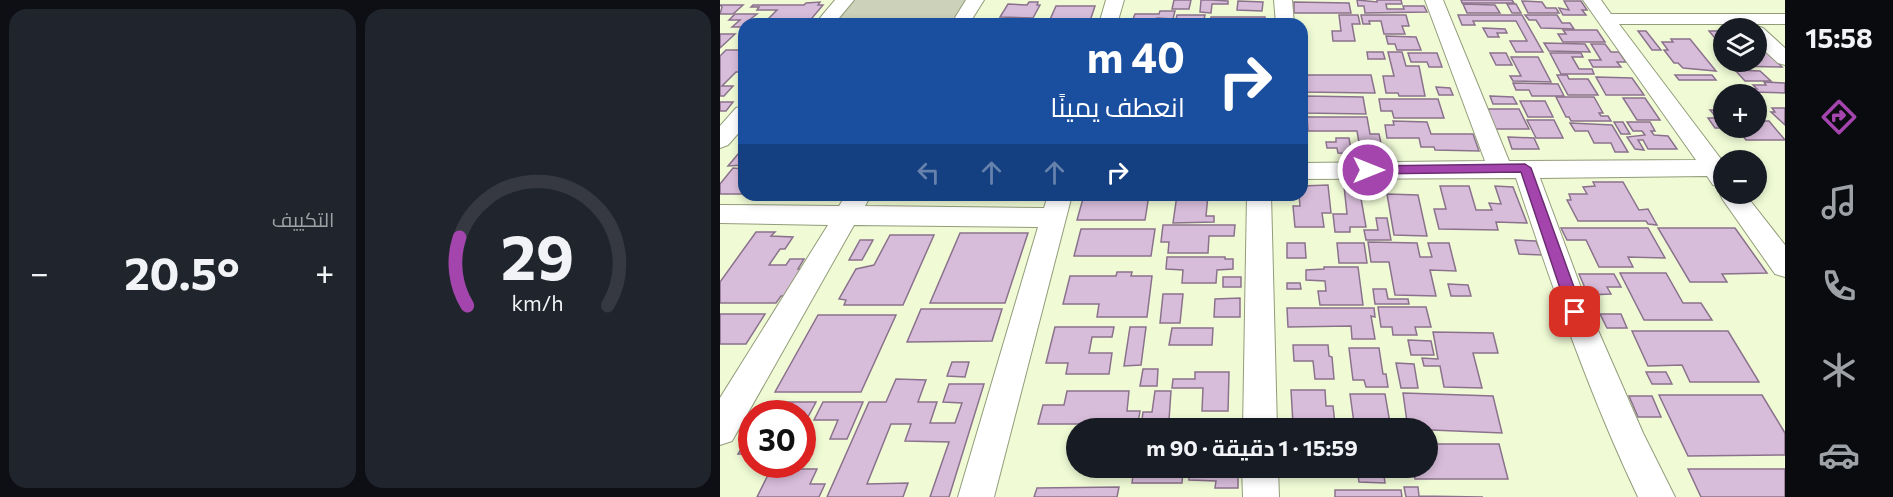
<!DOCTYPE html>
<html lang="ar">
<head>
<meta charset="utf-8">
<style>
	:root { --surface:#171b24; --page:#20242c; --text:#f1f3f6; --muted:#9ea1a6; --line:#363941; --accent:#a445ae }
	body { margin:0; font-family:Commissioner,Cairo,sans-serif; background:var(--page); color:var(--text); direction:rtl; height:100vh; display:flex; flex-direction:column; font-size:22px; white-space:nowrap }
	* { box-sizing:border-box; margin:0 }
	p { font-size:20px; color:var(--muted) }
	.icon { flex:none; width:33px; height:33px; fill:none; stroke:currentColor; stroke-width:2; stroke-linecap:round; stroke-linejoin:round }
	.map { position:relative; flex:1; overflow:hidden; direction:ltr }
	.panel { display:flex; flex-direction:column; gap:9px; padding:9px; background:#0d0f14; width:720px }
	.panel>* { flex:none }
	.top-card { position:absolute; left:18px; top:18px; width:570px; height:183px; border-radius:18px; box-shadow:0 3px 9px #0003; direction:rtl; background:#1a4fa0; color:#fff; overflow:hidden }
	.controls { position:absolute; left:993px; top:18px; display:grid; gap:12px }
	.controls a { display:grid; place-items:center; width:54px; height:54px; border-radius:50%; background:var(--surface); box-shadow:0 3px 9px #0003; font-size:30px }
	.speed { position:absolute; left:18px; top:400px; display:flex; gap:12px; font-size:30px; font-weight:700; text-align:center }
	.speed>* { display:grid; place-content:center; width:78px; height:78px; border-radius:50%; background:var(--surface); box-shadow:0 3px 9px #0003; line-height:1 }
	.speed .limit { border:9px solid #d22; background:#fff; color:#111 }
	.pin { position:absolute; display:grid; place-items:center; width:51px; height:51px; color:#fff; margin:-26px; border-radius:12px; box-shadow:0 3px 9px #0006 }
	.me { position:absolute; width:66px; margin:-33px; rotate:90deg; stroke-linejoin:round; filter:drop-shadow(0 0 4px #0008) }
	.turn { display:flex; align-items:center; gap:21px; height:126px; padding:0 24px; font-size:27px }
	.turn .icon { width:78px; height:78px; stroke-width:2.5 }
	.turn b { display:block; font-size:42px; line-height:51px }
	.lanes { display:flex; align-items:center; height:57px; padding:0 24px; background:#0003; justify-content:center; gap:30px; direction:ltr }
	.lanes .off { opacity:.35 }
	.big { font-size:45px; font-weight:700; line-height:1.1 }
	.panel .widget { flex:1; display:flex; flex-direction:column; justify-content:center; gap:9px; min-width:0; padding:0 21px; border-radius:18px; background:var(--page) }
	.panel .dial { align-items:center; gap:0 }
	.dial svg { height:156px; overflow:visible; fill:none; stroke:var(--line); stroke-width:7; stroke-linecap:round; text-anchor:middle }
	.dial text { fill:var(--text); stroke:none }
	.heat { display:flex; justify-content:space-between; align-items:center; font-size:33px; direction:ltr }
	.panel .tiles { flex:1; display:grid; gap:9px; grid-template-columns:repeat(2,1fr) }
	.trip { position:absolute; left:346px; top:418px; width:372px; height:60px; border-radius:30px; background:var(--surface); box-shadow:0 3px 9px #0003; font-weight:700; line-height:60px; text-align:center; direction:rtl }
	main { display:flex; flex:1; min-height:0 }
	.menu { display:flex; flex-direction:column; width:108px; justify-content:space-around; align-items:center; background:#090b0e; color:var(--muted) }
	.menu .icon { width:42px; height:42px }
	.menu .active { color:var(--accent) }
	.menu b { font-size:27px; color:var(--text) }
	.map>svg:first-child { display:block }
	.green { fill:#cbd2b9 }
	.building { fill:#d8bdda; stroke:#8a728c; stroke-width:1.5 }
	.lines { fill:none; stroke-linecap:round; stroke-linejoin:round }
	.street-casing { stroke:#929c7a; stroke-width:2 }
	.street { fill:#fff; fill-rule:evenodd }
	.route { fill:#a445ae; stroke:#6b2d71; stroke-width:1.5 }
</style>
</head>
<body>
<main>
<nav class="menu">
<b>15:58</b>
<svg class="icon active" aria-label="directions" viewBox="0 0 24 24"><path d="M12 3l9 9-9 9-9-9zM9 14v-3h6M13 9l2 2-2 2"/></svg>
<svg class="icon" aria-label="music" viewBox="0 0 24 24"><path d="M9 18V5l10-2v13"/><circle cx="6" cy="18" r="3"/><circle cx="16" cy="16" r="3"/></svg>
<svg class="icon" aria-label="phone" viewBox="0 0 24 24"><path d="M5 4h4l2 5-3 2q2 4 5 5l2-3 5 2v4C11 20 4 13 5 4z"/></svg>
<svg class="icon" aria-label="climate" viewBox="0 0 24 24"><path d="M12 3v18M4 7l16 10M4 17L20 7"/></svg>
<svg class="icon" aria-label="car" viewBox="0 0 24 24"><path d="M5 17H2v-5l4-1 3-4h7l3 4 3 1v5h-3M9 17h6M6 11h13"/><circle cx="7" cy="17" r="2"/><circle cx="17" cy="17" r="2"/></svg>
</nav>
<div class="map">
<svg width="1065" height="497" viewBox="0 0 1065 497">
	<rect width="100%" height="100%" fill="#f0fbd6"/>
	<polygon class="green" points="125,0 247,0 232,23 104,22"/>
	<g class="building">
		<polygon points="454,0 471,0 469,9 452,9"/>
		<polygon points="481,0 492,0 508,1 508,4 492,4 491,13 480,12"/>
		<polygon points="637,0 657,2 657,0 681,0 682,4 666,4 667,9 684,9 683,6 704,6 707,12 645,13 644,6 638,6"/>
		<polygon points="741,0 792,0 794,3 742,3"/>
		<polygon points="518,1 543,2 542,11 517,10"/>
		<polygon points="802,1 822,2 826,8 836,8 839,13 808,13"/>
		<polygon points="844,1 861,1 867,10 862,10 866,15 843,15 839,8 849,10"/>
		<polygon points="100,2 98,5 103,5 87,24 43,24 57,10 37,10 39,7 31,7 33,5 84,5 86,3"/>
		<polygon points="309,2 318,2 317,5 320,5 313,18 280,17 288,4 307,5"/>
		<polygon points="574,2 629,3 631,13 574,13"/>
		<polygon points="743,4 775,5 780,13 747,13"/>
		<polygon points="787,4 796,4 801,13 792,13"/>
		<polygon points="0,5 23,5 13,14 0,14 2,7"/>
		<polygon points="336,6 375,6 369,24 328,24"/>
		<polygon points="440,11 455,11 453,19 437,18 435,24 411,24 415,14 439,14"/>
		<polygon points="15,14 37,14 24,24 24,27 12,27 20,20 9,20"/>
		<polygon points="457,15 485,15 484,19 489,19 488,24 455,24"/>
		<polygon points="619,15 638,15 640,24 632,24 635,41 613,41 612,31 621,31"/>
		<polygon points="641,15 686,15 689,26 682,26 685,34 664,34 661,21 649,21 650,24 643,24"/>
		<polygon points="738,15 802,15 823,52 796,52 790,41 807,41 796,21 753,21 755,25 742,25"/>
		<polygon points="805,15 837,15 842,23 850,23 854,29 821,28 816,20 809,20"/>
		<polygon points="491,17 545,17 545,24 490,24"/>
		<polygon points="263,19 289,19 288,22 309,22 308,24 260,24"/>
		<polygon points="763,28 785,29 787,33 777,33 779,37 768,37"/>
		<polygon points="843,30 877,30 885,42 843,42 838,34 846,34"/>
		<polygon points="918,31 926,31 941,50 932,50"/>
		<polygon points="989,31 1000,31 1004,35 1004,44 1000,44"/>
		<polygon points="0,34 15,34 0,48"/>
		<polygon points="666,36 696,37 701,50 677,50 675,44 668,44"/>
		<polygon points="951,39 970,39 996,71 963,68 958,63 954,63 944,50 948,50 942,42 953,42"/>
		<polygon points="824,43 865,44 870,52 829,51"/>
		<polygon points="871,44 885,44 891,52 899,52 906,62 897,62 901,67 873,67 869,60 881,60"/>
		<polygon points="1036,47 1043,47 1062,67 1012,66 1008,62 1036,62"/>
		<polygon points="6,50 24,50 24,55 20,59 24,59 24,72 16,72 2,86 13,86 4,96 0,96 0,56"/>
		<polygon points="647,52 663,52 665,59 648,59"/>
		<polygon points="668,52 682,52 686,66 699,66 705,96 679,96 678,93 666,93 663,76 674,76"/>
		<polygon points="688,53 717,53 722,67 709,67 707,62 691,62"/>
		<polygon points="770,53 786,53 792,65 776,65"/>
		<polygon points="830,53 861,53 863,57 852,57 859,69 872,69 874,74 841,74"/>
		<polygon points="791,57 818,57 831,82 793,81 790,76 801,76"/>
		<polygon points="1015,70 1040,71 1051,81 1025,81"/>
		<polygon points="582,75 651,75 655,93 583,92"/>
		<polygon points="837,75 847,75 849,79 868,79 878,95 848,95"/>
		<polygon points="955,75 992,75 996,80 959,80"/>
		<polygon points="876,77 912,78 924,95 886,95"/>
		<polygon points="1044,82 1065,83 1065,93 1032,92 1030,89 1037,89 1033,85 1046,85"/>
		<polygon points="793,83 838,84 844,96 812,96 809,90 796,90"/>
		<polygon points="716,87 730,88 733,95 719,95"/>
		<polygon points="584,96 643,97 646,114 585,113"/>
		<polygon points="770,96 793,97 797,104 773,104"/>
		<polygon points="836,97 874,97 883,113 879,113 881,116 888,116 891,121 851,121 849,117 846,117"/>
		<polygon points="903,98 925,98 940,120 917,120"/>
		<polygon points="659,99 718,99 724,118 674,118 672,111 661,111"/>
		<polygon points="800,101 825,101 833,117 808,117"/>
		<polygon points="0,102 13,102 6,111 0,111"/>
		<polygon points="1052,108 1065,108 1065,125 1051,112 1055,112"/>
		<polygon points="767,109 799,109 809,129 775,129"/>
		<polygon points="990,110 1004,110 1004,128 1036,128 1036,116 1041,121 1049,121 1065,140 1026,140 1022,135 1017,135 1011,128 995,128 988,118 997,118"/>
		<polygon points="587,117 647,117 650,134 659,134 662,148 640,148 637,131 588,131"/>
		<polygon points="807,120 834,120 843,138 816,138"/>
		<polygon points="673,121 707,122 711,134 753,134 759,151 715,150 714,147 701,147 699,138 667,138 665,125 674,125"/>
		<polygon points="894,122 903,122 910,134 901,134"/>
		<polygon points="907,122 930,122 935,131 931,131 934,135 948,136 957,149 928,149 923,140 918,140 924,150 915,149 907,137 925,135 922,131 913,131"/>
		<polygon points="850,123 892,125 908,152 895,152 891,143 874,143 868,131 855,131"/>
		<polygon points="788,137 814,138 819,149 792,149"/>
		<polygon points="616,138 629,138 631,149 636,149 637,154 618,153 617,148 607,148 606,142 616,142"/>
		<polygon points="24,147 24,165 8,166"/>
		<polygon points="13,168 24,169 24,194 0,194 0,184"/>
		<polygon points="873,182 903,182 919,210 928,209 937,225 928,224 926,221 858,221 847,200 851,200 849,194 867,194 863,187 875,186"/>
		<polygon points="608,185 611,213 602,213 604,227 575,227 573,206 580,206 579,195 582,195 582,186"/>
		<polygon points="624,186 639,187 646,227 630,227 630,232 615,232 613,214 627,214"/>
		<polygon points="720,186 749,186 756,210 772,210 769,203 781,204 775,186 793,187 807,223 776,222 778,230 719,229 714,209 726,209"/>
		<polygon points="667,194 698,195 707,236 674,235"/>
		<polygon points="364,195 429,195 425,220 357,220"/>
		<polygon points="457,195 488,195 486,216 494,216 494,222 453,223"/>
		<polygon points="656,218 667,218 671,240 646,240 644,230 658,230"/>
		<polygon points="443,225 515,225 514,236 489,236 488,253 448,253 449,242 441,242"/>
		<polygon points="841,228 928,228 945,258 908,257 913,267 879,267 866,240 847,240"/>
		<polygon points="938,228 1015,228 1047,273 1002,274 1007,282 970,282"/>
		<polygon points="361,229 435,229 431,256 354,256"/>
		<polygon points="36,232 55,232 51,236 73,237 65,249 60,249 49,265 66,265 70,259 84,259 78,269 86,269 70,296 61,296 56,303 0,303 0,282"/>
		<polygon points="240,233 308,233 285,303 210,303"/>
		<polygon points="170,235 214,235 183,305 124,305 126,300 119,299 136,269 154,265"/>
		<polygon points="140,240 153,240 142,260 129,260"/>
		<polygon points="795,240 816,241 822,255 799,254"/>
		<polygon points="648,242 697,243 700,257 712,257 708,243 729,243 736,271 710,270 716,296 675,295 669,262 651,262"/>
		<polygon points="567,243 585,243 586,258 567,258"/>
		<polygon points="617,243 644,243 647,263 619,263"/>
		<polygon points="447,257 505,257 505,259 513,259 513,269 497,270 496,283 462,283 463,270 446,269"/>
		<polygon points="604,267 638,267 643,305 600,305 598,291 606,291 605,281 586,280 586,270 604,269"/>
		<polygon points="397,272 412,272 411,276 432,276 427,317 377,317 379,304 343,304 350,276 396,276"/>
		<polygon points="900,273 946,273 963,303 981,303 992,320 924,320"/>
		<polygon points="859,274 894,274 901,287 887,287 891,294 868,295"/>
		<rect x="503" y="277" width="18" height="10"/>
		<polygon points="567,283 580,283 581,289 567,289"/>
		<polygon points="728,284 748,285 751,296 731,296"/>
		<polygon points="653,289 666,289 668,299 688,299 689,304 655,304"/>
		<polygon points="443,294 463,294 460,323 440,323"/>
		<polygon points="520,298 520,317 494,317 495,299"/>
		<polygon points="658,307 706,307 711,327 695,327 697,335 673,335 672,327 661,327"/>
		<polygon points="567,308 654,308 655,317 651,316 655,339 632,339 631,326 568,327"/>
		<polygon points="201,309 282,309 272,341 187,342"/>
		<polygon points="0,314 45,314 26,344 0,344"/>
		<polygon points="880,314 901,314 907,328 887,328"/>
		<polygon points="98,315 176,315 141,392 55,392"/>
		<polygon points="335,327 394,327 392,337 372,337 369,353 392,353 389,374 346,374 348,363 326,363"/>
		<polygon points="410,327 426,327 421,365 404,366"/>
		<polygon points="452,328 493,328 492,345 449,345"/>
		<polygon points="912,331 1008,331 1039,382 970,382 962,365 928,366"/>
		<polygon points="713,332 773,333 778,353 753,353 762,388 724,387 720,366 704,366 702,358 718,359"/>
		<polygon points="688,340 711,341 714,355 691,355"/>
		<polygon points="573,345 608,345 609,356 612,357 614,379 595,379 593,361 574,361"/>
		<polygon points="629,348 659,348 663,374 666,374 668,387 646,387 644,380 633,380"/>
		<polygon points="232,362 249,362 245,377 227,376"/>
		<polygon points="676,363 694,364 698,388 681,388"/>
		<polygon points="423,369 438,369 437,386 420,386"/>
		<polygon points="475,372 509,372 508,411 482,411 483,388 452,388 453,379 475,379"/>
		<polygon points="926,372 946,372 952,384 932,384"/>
		<polygon points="176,379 206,380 198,402 217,402 210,423 235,423 242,403 223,402 229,384 264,384 229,497 210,497 229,442 185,441 191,424 171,424 147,484 188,483 183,497 107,497 149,402 166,402"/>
		<polygon points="571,390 605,390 606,406 613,406 615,424 573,424"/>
		<polygon points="347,391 409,391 407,411 420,411 417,429 373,429 374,424 318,424 323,405 344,405"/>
		<polygon points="435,391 451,391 449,420 422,420 423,412 432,412"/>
		<polygon points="683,393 773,396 782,433 688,429"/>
		<polygon points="630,394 665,394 670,423 634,423"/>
		<polygon points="939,395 1042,395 1065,433 1065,455 968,456"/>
		<polygon points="909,396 932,396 941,417 918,417"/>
		<polygon points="47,402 96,402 82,428 82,414 41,414"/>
		<polygon points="103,402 143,402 127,439 110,439 118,420 94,420"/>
		<polygon points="32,430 32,454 18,454"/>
		<polygon points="708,444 779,444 788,479 695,479 693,468 708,468"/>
		<polygon points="414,468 463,468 462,483 412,483"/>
		<polygon points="469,468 502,468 501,472 518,472 518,488 495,488 496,481 469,480"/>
		<polygon points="637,468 663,468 665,483 639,482"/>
		<polygon points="51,469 97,469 90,484 105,484 99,497 37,497"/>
		<polygon points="968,469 1065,469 1065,497 981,497"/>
		<polygon points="399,487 397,497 314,497 317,488"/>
		<polygon points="684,487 698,487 699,496 763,497 686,497"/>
		<polygon points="615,490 681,490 682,497 615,497"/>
	</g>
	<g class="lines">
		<g class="street-casing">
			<g id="street">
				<polygon points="115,0 134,0 114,24 95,24"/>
				<polygon points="246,0 264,0 249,24 231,24"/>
				<polygon points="386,0 404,0 397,24 379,24"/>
				<polygon points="554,0 572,0 574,24 556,24"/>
				<path d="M 705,0 L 723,0 L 789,161 L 976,160 L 863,0 L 881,0 L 891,14 L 1065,14 L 1065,24 L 899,24 L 1004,163 L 1004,187 L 993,185 L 987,176 L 820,178 L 870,312 L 923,433 L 955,497 L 918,497 C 869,394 832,286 796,178 L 582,179 L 582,163 L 765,161 Z"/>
				<polygon points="1036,26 1043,28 1065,48 1065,65 1058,63 1036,43 1036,28 1029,28"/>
				<polygon points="24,106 24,127 8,145 0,148 0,126 16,108"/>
				<polygon points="1004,188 1004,194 1025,194 1065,245 1065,277 1055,274 1003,200 1000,194"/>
				<polygon points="126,195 151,195 145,206 324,208 328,195 352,195 274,497 238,497 318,227 134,225 12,441 0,445 0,398 108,225 0,223 0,205 119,206"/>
				<polygon points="527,195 551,195 557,429 523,429"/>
				<polygon points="522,468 558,468 559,497 523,497"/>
			</g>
		</g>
		<use href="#street" class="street"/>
	</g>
	<polygon class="route" points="805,164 811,168 863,312 861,317 855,319 850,317 848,312 801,172 648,174 642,170 648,166"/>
</svg>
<div class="controls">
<a><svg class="icon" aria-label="layers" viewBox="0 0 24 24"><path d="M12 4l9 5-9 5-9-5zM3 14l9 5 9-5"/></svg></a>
<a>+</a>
<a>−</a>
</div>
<div class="speed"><div class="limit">30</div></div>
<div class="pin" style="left:855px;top:312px;background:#d93025"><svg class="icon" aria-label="arrive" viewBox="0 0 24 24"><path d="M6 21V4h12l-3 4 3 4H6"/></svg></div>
<svg class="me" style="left:648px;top:170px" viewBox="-20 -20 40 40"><circle r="17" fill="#a445ae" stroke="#fff" stroke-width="3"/><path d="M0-11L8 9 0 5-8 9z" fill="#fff"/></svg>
<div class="trip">15:59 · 1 دقيقة · 90 m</div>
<div class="top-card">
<div class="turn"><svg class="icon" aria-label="right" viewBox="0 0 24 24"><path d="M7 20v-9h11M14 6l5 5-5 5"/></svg><div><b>40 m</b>انعطف يمينًا</div></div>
<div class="lanes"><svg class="icon off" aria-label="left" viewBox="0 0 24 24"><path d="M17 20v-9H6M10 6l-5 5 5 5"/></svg><svg class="icon off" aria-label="ahead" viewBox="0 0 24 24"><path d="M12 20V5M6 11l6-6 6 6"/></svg><svg class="icon off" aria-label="ahead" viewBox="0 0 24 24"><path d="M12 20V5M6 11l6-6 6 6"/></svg><svg class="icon" aria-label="right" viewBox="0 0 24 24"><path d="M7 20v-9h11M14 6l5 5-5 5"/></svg></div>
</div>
</div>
<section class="panel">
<div class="tiles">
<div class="widget dial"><svg viewBox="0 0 100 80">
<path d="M14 69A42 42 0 1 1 86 69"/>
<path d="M14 69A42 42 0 0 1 10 34" stroke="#a445ae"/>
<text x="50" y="56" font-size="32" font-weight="700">29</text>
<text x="50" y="72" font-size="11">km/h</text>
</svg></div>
<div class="widget"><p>التكييف</p>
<div class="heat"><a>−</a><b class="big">20.5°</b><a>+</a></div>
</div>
</div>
</section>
</main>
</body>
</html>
